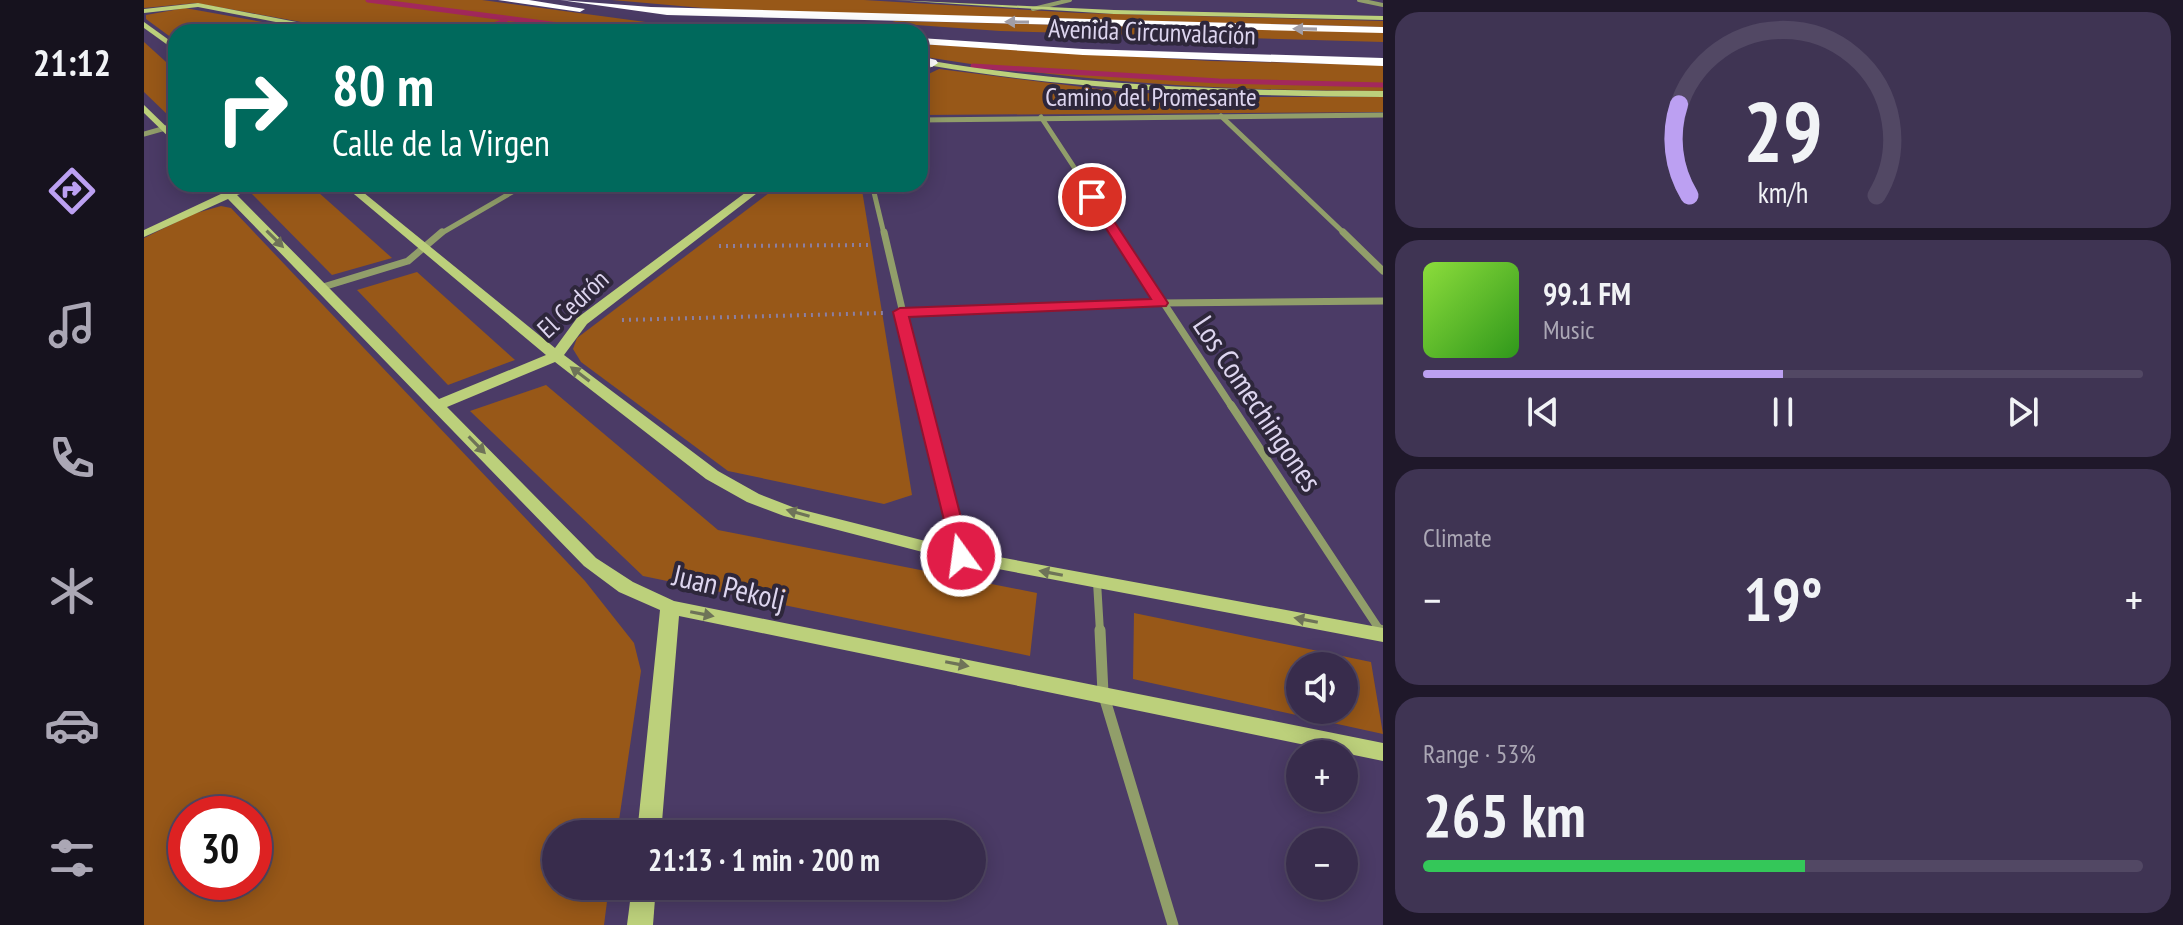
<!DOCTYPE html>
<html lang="en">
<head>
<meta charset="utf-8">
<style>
	:root { --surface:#382c4c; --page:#3f3453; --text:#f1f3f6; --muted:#aba7b5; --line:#524864; --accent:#bca0f2 }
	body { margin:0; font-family:"PT Sans Narrow",sans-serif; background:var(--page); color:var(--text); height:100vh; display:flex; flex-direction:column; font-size:30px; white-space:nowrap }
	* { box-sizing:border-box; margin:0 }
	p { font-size:26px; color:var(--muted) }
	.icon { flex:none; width:44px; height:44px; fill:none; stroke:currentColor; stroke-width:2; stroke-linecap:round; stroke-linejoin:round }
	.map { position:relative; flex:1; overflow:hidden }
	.drawer { display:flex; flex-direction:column; gap:12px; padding:12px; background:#1f182a; width:800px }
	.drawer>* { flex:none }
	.banner { position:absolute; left:24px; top:24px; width:760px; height:168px; border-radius:24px; box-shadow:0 4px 20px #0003,0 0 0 2px var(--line); background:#00695c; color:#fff; overflow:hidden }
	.fabs { position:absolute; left:1142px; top:652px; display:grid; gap:16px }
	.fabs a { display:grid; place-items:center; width:72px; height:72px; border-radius:50%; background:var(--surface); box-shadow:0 4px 20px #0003,0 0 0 2px var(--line); font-size:40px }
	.speed { position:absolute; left:24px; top:796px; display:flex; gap:16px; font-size:40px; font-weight:700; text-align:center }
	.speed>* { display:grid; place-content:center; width:104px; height:104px; border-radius:50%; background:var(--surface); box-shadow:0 4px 20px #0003,0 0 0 2px var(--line); line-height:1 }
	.speed .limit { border:12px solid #d22; background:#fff; color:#111 }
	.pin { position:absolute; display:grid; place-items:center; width:68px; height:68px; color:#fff; margin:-34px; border:4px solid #fff; border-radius:50%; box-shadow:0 2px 8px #0007 }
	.me { position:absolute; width:88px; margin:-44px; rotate:346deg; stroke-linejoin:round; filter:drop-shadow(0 0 6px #0008) }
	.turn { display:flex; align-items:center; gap:28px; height:168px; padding:0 32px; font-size:36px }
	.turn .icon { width:104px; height:104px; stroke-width:2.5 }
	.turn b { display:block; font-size:56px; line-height:68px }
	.big { font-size:60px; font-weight:700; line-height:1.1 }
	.drawer .widget { flex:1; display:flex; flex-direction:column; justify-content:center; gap:12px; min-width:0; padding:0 28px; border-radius:24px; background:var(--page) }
	.drawer .dial { align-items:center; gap:0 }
	.dial svg { height:208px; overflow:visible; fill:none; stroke:var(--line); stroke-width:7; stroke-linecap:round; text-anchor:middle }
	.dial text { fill:var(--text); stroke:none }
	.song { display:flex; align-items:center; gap:24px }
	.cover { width:96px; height:96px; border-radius:12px; background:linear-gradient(135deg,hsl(90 70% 55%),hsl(110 70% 35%)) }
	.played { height:8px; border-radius:4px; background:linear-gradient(90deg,var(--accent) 50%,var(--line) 50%) }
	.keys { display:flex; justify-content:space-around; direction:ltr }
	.heat { display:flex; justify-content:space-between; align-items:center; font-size:44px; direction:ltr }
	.charge { height:12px; border-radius:6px; background:linear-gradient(90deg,#34c759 53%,var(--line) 0) }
	.trip { position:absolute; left:398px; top:820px; width:444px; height:80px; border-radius:40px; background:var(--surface); box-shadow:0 4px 20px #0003,0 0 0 2px var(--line); font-weight:700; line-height:80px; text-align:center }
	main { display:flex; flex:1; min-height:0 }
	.menu { display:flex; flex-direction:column; width:144px; justify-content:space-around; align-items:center; background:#16121e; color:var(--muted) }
	.menu .icon { width:56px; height:56px }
	.menu .active { color:var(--accent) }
	.menu b { font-size:36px; color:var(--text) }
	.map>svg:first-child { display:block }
	.green { fill:#985818; fill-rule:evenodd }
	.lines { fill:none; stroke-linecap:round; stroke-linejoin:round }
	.stream { stroke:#a3285c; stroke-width:5 }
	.path { stroke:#8b7fa2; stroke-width:4; stroke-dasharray:2 5; stroke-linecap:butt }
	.street-far4 { stroke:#919e6a; stroke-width:4 }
	.street-far3 { stroke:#919e6a; stroke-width:5 }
	.street-far2 { stroke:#919e6a; stroke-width:7 }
	.street-far1 { stroke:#919e6a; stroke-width:8 }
	.street { stroke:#919e6a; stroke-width:11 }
	.secondary { fill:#bcd07b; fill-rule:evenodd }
	.highway { fill:#fff; fill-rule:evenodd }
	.oneway { fill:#a19ea7 }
	.oneway2 { fill:#6e7358 }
	.route { fill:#e11d48; stroke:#92132f; stroke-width:2 }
	.labels { text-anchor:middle; stroke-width:8; stroke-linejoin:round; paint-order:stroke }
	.far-street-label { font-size:26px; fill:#ddd5ef; stroke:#2e273b }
	.street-label { font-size:30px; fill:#ddd5ef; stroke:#2e273b }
</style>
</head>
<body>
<main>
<nav class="menu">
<b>21:12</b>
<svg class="icon active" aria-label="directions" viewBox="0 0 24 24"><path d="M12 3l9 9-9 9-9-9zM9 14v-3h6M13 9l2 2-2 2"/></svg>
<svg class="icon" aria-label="music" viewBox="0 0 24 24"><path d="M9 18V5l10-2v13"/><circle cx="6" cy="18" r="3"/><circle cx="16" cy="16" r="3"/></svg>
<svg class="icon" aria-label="phone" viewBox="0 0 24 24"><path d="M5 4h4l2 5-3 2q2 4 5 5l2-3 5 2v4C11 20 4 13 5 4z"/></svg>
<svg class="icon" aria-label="climate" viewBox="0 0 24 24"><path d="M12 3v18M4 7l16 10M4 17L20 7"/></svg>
<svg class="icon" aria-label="car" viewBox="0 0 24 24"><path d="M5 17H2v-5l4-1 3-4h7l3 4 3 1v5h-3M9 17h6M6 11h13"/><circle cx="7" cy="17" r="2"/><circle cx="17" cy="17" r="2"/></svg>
<svg class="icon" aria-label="filters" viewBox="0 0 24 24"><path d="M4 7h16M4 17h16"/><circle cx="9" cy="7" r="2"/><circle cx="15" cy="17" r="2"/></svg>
</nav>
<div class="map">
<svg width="1239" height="925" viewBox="0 0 1239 925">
	<rect width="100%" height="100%" fill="#4b3b66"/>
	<g class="green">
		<polygon points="0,0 338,0 576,32 213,32 52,3 0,8"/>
		<polygon points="468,0 720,0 935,13 1239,21 1239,27 582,10"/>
		<polygon points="41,8 146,27 149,29 145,32 32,32 32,41 2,19 2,15"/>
		<polygon points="752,21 1239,32 1239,42 856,31 744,23"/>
		<polygon points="0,42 32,71 32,117 27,118 0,92"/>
		<path d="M 776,44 L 1067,61 L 1239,65 L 1239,91 C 1079,91 934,82 776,56 Z"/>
		<polygon points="795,69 971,91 1059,97 1239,97 1239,112 776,115 776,78"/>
		<polygon points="149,184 165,184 248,258 188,275 108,194"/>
		<polygon points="637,184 717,184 768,495 740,504 584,471 437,362 429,349 433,338"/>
		<path d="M 77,206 L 87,208 L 441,581 L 490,643 L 497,671 L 473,834 L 412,834 L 412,886 L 465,886 L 460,925 L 0,925 L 0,238 L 49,214 ZM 42,814 L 110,814 L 110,882 L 42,882 Z"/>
		<polygon points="273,272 371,360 304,385 213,290"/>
		<polygon points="402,385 574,530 893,593 886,656 499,576 326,411"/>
		<path d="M 990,613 L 1227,662 L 1239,734 L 989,679 ZM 1156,666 L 1200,666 L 1200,710 L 1156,710 Z"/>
	</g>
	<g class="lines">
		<g class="stream">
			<polyline points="224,0 468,32"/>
			<polyline points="328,32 361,21"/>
			<polyline points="829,66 1075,81 1239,85"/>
		</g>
		<g class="path">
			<polyline points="575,246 725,245"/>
			<polyline points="478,320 739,313"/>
		</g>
		<g class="street-far4">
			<polyline points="1215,0 1239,5"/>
			<polyline points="889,9 926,0"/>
			<polyline points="154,32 168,27"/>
		</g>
		<g class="street-far3">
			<polyline points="1077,116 1201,234"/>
			<polyline points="897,117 974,234"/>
			<polyline points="776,120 1239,115"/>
			<polyline points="0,134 32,125"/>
			<polyline points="728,184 740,234"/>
			<polyline points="296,234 382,184"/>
		</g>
		<g class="street-far2">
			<polyline points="740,232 781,407"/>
			<polyline points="973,232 1088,407"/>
			<polyline points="1199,232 1239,271"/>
			<polyline points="179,287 264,261 298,232"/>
			<polyline points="756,312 1017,303 1239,301"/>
		</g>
		<g class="street-far1">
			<polyline points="781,405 817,556"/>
			<polyline points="1087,405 1237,632"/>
			<polyline points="953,582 956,632"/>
		</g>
		<g class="street">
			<polyline points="956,630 959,693 1029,925"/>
			<polyline points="1236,630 1239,635"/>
		</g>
		<g class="secondary">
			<polygon points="750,0 970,10 1239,16 1239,20 970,14"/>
			<polygon points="54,3 194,30 198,32 183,32 54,7 0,13 0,9"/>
			<polygon points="0,22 32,45 32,51 0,28"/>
			<path d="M 788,61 C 938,86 1087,91 1239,91 L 1239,97 C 1088,96 939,91 789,66 L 776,73 L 776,67 Z"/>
			<polygon points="0,105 32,136 32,144 0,113"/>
			<polygon points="71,184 82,184 88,190 110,184 127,184 93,195 295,399 402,355 198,184 209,184 411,348 433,318 613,184 625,184 443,324 420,355 574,471 615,494 651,508 817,550 1239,628 1239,642 817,562 640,516 603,502 562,479 411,362 303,407 452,558 489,582 530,601 1239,743 1239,761 535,616 517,834 493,834 516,610 475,592 440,566 84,199 0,237 0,230 79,193"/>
			<polygon points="488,886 512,886 509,925 483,925"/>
		</g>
		<g class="highway">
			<polygon points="354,0 385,0 441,9 436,12"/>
			<polygon points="416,0 507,7 1239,27 1239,33 523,15"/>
			<polygon points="776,38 939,49 1239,58 1239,66 939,55 776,44"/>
			<polygon points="776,56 792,60 794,63 788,67 776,64"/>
		</g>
	</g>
	<defs><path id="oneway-solid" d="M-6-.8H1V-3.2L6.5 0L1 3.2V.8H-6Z" transform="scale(2)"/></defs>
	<g class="oneway">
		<use href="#oneway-solid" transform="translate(873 22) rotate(-179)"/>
		<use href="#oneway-solid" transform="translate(1161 29) rotate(-179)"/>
	</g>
	<g class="oneway2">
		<use href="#oneway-solid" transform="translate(131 239) rotate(45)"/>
		<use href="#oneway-solid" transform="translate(436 374) rotate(-143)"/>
		<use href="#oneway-solid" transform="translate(333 445) rotate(46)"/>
		<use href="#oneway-solid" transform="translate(654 513) rotate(-164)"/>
		<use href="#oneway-solid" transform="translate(907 573) rotate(-169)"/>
		<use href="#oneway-solid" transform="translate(558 614) rotate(11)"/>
		<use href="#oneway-solid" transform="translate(1162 620) rotate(-169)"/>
		<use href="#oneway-solid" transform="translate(813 664) rotate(11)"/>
	</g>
	<polygon class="route" points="944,194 952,194 1024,303 1022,306 765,317 827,556 824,561 810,561 749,312 756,308 1007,299 942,197"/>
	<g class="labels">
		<g class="far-street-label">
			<text transform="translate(1008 32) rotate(2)" y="9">Avenida Circunvalación</text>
			<text x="1007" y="106">Camino del Promesante</text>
			<text transform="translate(429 304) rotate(-43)" y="9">El Cedrón</text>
		</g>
		<g class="street-label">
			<text transform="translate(1113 404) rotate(56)" y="10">Los Comechingones</text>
			<text transform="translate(585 588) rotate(13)" y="10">Juan Pekolj</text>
		</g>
	</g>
</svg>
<div class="fabs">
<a><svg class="icon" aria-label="sound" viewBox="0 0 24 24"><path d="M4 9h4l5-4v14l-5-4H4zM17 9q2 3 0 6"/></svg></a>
<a>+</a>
<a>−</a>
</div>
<div class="speed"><div class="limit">30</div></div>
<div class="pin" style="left:948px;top:197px;background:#d93025"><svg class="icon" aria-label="arrive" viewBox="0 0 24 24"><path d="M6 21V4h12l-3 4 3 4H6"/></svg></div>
<svg class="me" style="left:817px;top:556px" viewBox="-20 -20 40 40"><circle r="17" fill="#e11d48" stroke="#fff" stroke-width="3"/><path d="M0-11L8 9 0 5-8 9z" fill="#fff"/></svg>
<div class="trip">21:13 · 1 min · 200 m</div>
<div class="banner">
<div class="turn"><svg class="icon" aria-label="right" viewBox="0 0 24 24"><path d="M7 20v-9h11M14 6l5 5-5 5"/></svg><div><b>80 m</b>Calle de la Virgen</div></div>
</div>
</div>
<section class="drawer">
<div class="widget dial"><svg viewBox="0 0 100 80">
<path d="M14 69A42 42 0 1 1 86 69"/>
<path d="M14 69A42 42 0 0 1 10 34" stroke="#bca0f2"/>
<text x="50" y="56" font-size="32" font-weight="700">29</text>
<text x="50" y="72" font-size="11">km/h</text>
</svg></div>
<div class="widget">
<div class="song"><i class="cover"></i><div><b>99.1 FM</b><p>Music</p></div></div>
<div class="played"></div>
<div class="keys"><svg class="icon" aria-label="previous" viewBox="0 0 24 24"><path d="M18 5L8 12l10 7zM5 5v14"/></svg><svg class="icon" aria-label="pause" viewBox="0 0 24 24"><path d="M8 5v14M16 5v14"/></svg><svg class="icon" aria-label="next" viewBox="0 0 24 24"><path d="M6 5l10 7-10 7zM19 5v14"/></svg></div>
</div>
<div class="widget"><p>Climate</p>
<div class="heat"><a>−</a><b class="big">19°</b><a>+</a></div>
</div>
<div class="widget"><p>Range · 53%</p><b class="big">265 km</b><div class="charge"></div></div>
</section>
</main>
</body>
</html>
